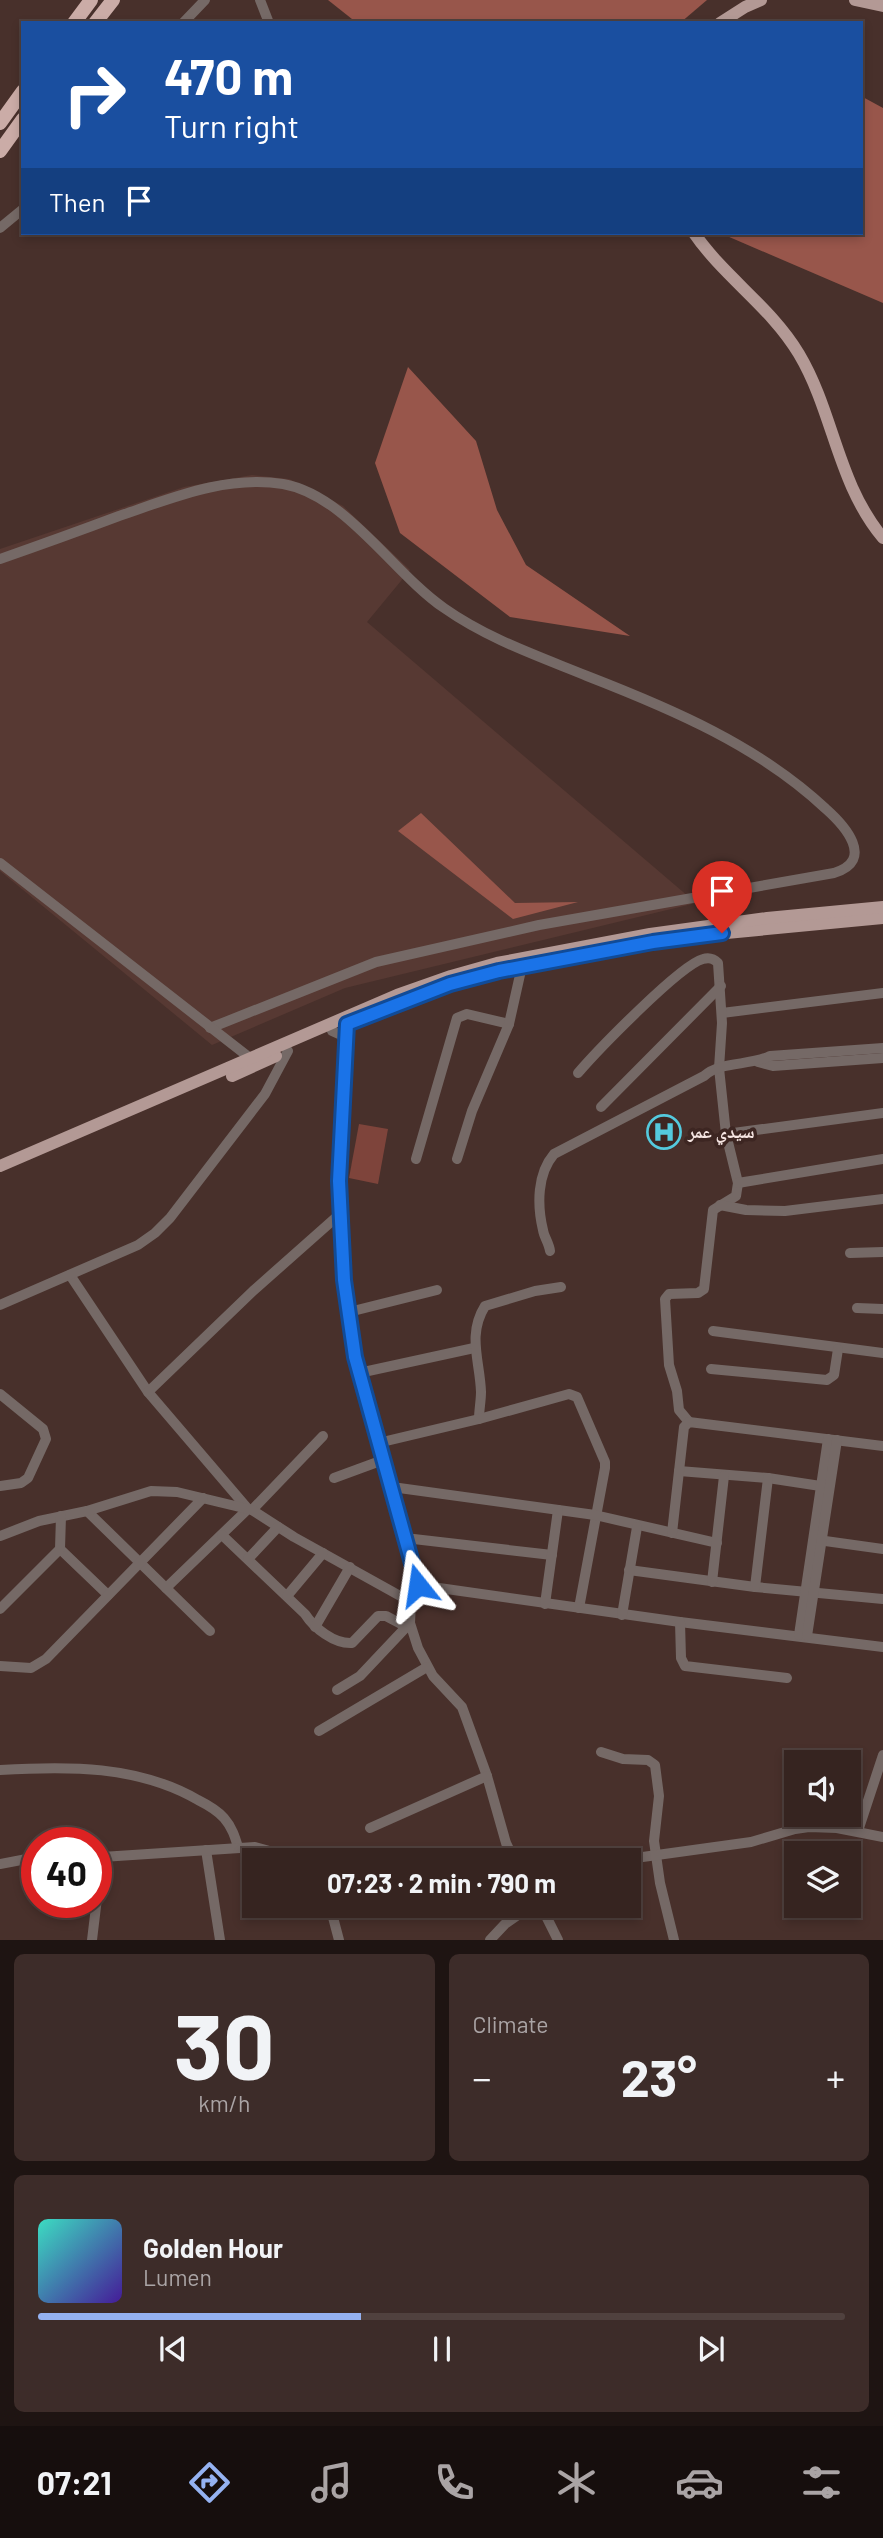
<!DOCTYPE html>
<html lang="en">
<head>
<meta charset="utf-8">
<style>
	:root { --surface:#362420; --page:#3d2c29; --text:#f1f3f6; --muted:#aaa4a5; --line:#50413e; --accent:#95b2f1 }
	body { margin:0; font-family:Barlow,"Noto Naskh Arabic",sans-serif; background:var(--page); color:var(--text); height:100vh; display:flex; flex-direction:column; font-size:26px; white-space:nowrap }
	* { box-sizing:border-box; margin:0 }
	p { font-size:23px; color:var(--muted) }
	.icon { flex:none; width:38px; height:38px; fill:none; stroke:currentColor; stroke-width:2; stroke-linecap:round; stroke-linejoin:round }
	.map { position:relative; height:1940px; overflow:hidden }
	.side { display:flex; flex-direction:column; gap:14px; padding:14px; background:#1e1412; flex:1 }
	.side>* { flex:none }
	.top-card { position:absolute; left:21px; top:21px; width:842px; height:214px; border-radius:0px; box-shadow:0 4px 10px #0003,0 0 0 2px var(--line); background:#1a4fa0; color:#fff; overflow:hidden }
	.buttons { position:absolute; left:784px; top:1750px; display:grid; gap:14px }
	.buttons a { display:grid; place-items:center; width:77px; height:77px; border-radius:0px; background:var(--surface); box-shadow:0 4px 10px #0003,0 0 0 2px var(--line); font-size:35px }
	.speed { position:absolute; left:21px; top:1827px; display:flex; gap:14px; font-size:35px; font-weight:700; text-align:center }
	.speed>* { display:grid; place-content:center; width:91px; height:91px; border-radius:50%; background:var(--surface); box-shadow:0 4px 10px #0003,0 0 0 2px var(--line); line-height:1 }
	.speed .limit { border:10px solid #d22; background:#fff; color:#111 }
	.pin { position:absolute; display:grid; place-items:center; width:60px; height:60px; color:#fff; margin:-72px -30px; border-radius:50% 50% 50% 0; rotate:-45deg; box-shadow:0 0 7px #0007 }
	.pin .icon { rotate:45deg }
	.me { position:absolute; width:77px; margin:-38px; rotate:345deg; stroke-linejoin:round; filter:drop-shadow(0 0 5px #0008) }
	.turn { display:flex; align-items:center; gap:24px; height:147px; padding:0 28px; font-size:32px }
	.turn .icon { width:91px; height:91px; stroke-width:2.5 }
	.turn b { display:block; font-size:49px; line-height:60px }
	.then { display:flex; align-items:center; height:66px; padding:0 28px; background:#0003; gap:14px; font-size:26px }
	.big { font-size:52px; font-weight:700; line-height:1.1 }
	.side .card { flex:1; display:flex; flex-direction:column; justify-content:center; gap:10px; min-width:0; padding:0 24px; border-radius:10px; background:var(--page) }
	.side .dial { align-items:center; gap:0 }
	.dial b { font-size:91px; line-height:1 }
	.song { display:flex; align-items:center; gap:21px }
	.cover { width:84px; height:84px; border-radius:10px; background:linear-gradient(135deg,hsl(170 70% 55%),hsl(260 70% 35%)) }
	.played { height:7px; border-radius:4px; background:linear-gradient(90deg,var(--accent) 40%,var(--line) 40%) }
	.keys { display:flex; justify-content:space-around; direction:ltr }
	.heat { display:flex; justify-content:space-between; align-items:center; font-size:38px; direction:ltr }
	.side .tiles { flex:1; display:grid; gap:14px; grid-template-columns:1fr 1fr }
	.card:last-child { grid-column:span 2 }
	.trip { position:absolute; left:242px; top:1848px; width:399px; height:70px; border-radius:0px; background:var(--surface); box-shadow:0 4px 10px #0003,0 0 0 2px var(--line); font-weight:700; line-height:70px; text-align:center }
	.menu { display:flex; height:112px; justify-content:space-around; align-items:center; background:#160e0d; color:var(--muted) }
	.menu .icon { width:49px; height:49px }
	.menu .current { color:var(--accent) }
	.menu b { font-size:32px; color:var(--text) }
	.map>svg:first-child { display:block }
	.built { fill:#573933 }
	.green { fill:#7e443b }
	.forest { fill:#98564b }
	.lines { fill:none; stroke-linecap:round; stroke-linejoin:round }
	.minor { stroke:#756966; stroke-width:10 }
	.major { stroke:#b39995; stroke-width:12 }
	.highway { stroke:#cbaca7; stroke-width:14 }
	.route-casing { stroke:#114b97; stroke-width:18 }
	.route { stroke:#1a73e8; stroke-width:12 }
	.labels { text-anchor:middle; stroke-width:7; stroke-linejoin:round; paint-order:stroke }
	.poi-label { font-size:18px; font-weight:bold; fill:#f5e5e2; stroke:#3d2622; text-anchor:start }
</style>
</head>
<body>
<div class="map">
<svg width="883" height="1940" viewBox="0 0 883 1940">
	<rect width="100%" height="100%" fill="#48302b"/>
	<polygon class="built" points="252,475 289,479 343,506 410,570 367,622 696,903 345,988 212,1045 0,871 0,549 184,487"/>
	<polygon class="green" points="359,1124 388,1129 378,1184 349,1178"/>
	<g class="forest">
		<polygon points="328,0 707,0 680,23 357,23"/>
		<polygon points="861,96 883,108 883,303 720,233 861,233"/>
		<polygon points="408,367 476,441 497,510 526,565 630,636 510,617 400,533 375,463"/>
		<polygon points="421,813 515,903 578,902 513,919 398,831"/>
	</g>
	<g class="lines">
		<g class="minor">
			<polyline points="260,0 269,23"/>
			<polyline points="183,23 205,0"/>
			<polyline points="0,228 23,209"/>
			<path d="M 0,559 C 40,545 79,531 119,516 C 172,498 226,475 283,484 C 346,495 393,573 444,608 C 488,639 538,656 587,676 C 672,709 759,746 826,809 C 844,825 876,860 834,873 L 539,925 L 376,962 L 210,1028"/>
			<polyline points="0,863 250,1058"/>
			<polyline points="722,1013 883,993"/>
			<polyline points="347,1024 339,1181 344,1280 355,1357 418,1585 411,1602 410,1623 418,1648 433,1676 462,1707 487,1776 506,1843 514,1860"/>
			<polyline points="332,1031 341,1035 346,1044"/>
			<polyline points="758,1062 773,1066 883,1058"/>
			<path d="M 578,1073 C 597,1051 680,965 703,959 C 710,957 714,959 718,963 L 722,1023 L 719,1068 L 726,1134 L 738,1183 L 736,1196 L 713,1210 L 704,1289 L 698,1293 L 669,1294 L 665,1299 L 669,1365 L 677,1391 L 679,1410 L 689,1422"/>
			<polyline points="601,1107 721,986"/>
			<polyline points="726,1134 883,1113"/>
			<polyline points="416,1159 457,1018 467,1014 509,1024"/>
			<polyline points="457,1159 472,1111 509,1024 522,966"/>
			<polyline points="738,1183 883,1159"/>
			<polyline points="720,1205 746,1210 785,1211 883,1199"/>
			<path d="M 550,1251 C 549,1243 544,1237 543,1230 C 537,1205 537,1174 554,1154 L 704,1076 C 720,1061 750,1066 770,1056 L 883,1048"/>
			<polyline points="850,1253 883,1252"/>
			<polyline points="70,1275 148,1392 248,1509 166,1588"/>
			<polyline points="0,1305 138,1245 155,1233 170,1218 265,1094 288,1051"/>
			<polyline points="857,1308 883,1309"/>
			<polyline points="349,1312 437,1290"/>
			<polyline points="713,1331 883,1353"/>
			<polyline points="711,1369 827,1380 834,1375 838,1349"/>
			<polyline points="359,1373 474,1348"/>
			<polyline points="148,1392 253,1291 341,1213"/>
			<polyline points="0,1394 43,1429 46,1439 28,1478 21,1483 0,1486"/>
			<path d="M 479,1419 C 479,1410 481,1401 481,1392 C 480,1361 467,1335 485,1306 L 535,1291 L 561,1287"/>
			<polyline points="378,1443 479,1419 569,1394 577,1397 605,1462 605,1468 579,1608"/>
			<polyline points="679,1471 768,1478 827,1487"/>
			<polyline points="334,1478 383,1460"/>
			<polyline points="392,1487 595,1515 717,1543"/>
			<polyline points="252,1510 323,1436"/>
			<polyline points="87,1511 210,1631"/>
			<polyline points="672,1533 684,1427 689,1422 883,1446"/>
			<path d="M 222,1535 L 305,1614 C 314,1628 334,1644 352,1643 L 378,1616 L 386,1616 L 407,1627"/>
			<polyline points="0,1536 39,1521 87,1511 151,1491 177,1492 252,1510 294,1537 411,1602"/>
			<polyline points="405,1538 552,1555"/>
			<polyline points="818,1540 883,1549"/>
			<polyline points="60,1549 108,1595"/>
			<polyline points="248,1559 278,1527"/>
			<polyline points="629,1570 755,1587 883,1599"/>
			<polyline points="712,1582 724,1476"/>
			<polyline points="418,1585 680,1622 883,1647"/>
			<polyline points="755,1587 768,1478"/>
			<polyline points="287,1596 323,1553"/>
			<polyline points="545,1604 558,1510"/>
			<polyline points="0,1609 60,1549 61,1516"/>
			<polyline points="622,1615 637,1527"/>
			<polyline points="680,1622 681,1658 685,1666 787,1678"/>
			<polyline points="315,1627 350,1567"/>
			<polyline points="799,1635 828,1439"/>
			<polyline points="807,1636 837,1440"/>
			<polyline points="0,1666 31,1668 46,1659 203,1498"/>
			<polyline points="337,1690 360,1676 410,1623"/>
			<polyline points="319,1731 427,1667"/>
			<polyline points="601,1752 623,1759 648,1760 655,1765 659,1796 654,1841 660,1883 674,1940"/>
			<path d="M 0,1770 C 67,1766 138,1765 198,1800 C 208,1805 217,1810 224,1818 C 232,1827 235,1837 238,1847"/>
			<polyline points="370,1828 487,1776"/>
			<polyline points="858,1831 883,1755"/>
			<polyline points="206,1850 220,1940"/>
			<polyline points="621,1860 751,1842 795,1829 809,1827 837,1828 883,1837"/>
			<polyline points="0,1864 37,1857"/>
			<polyline points="330,1906 339,1940"/>
			<polyline points="541,1906 558,1940"/>
			<polyline points="92,1940 102,1857 255,1847 302,1860"/>
			<polyline points="490,1940 505,1924 531,1906"/>
		</g>
		<g class="major">
			<polyline points="855,0 883,6"/>
			<polyline points="720,23 745,7 761,0"/>
			<path d="M 694,233 C 724,277 771,307 799,354 C 834,413 837,483 883,538"/>
			<polyline points="695,936 883,918"/>
			<polyline points="383,1010 434,990"/>
			<polyline points="232,1076 276,1056"/>
			<polyline points="0,1166 397,995 451,976 497,963 650,934 767,918 883,907"/>
		</g>
		<g class="highway">
			<polyline points="74,23 91,0"/>
			<polyline points="95,23 113,0"/>
			<polyline points="0,123 23,91"/>
			<polyline points="0,151 23,119"/>
		</g>
	</g>
	<g class="lines">
		<g class="route-casing">
			<polyline id="route" points="418,1585 355,1357 344,1280 339,1181 347,1024 450,984 499,971 653,942 722,933"/>
		</g>
		<use href="#route" class="route"/>
	</g>
	<defs>
		<g id="hospital-ring" transform="scale(1.75)"><circle r="9.5" fill="#3d2622" stroke="#54cade" stroke-width="1.5"/><path d="M-5-5h3v3.5h4V-5h3V5h-3V1.5h-4V5h-3Z" fill="#54cade"/></g>
	</defs>
	<g fill-rule="evenodd">
		<use href="#hospital-ring" x="664" y="1132"/>
	</g>
	<g class="labels">
		<g class="poi-label">
			<text x="688" y="1138">سيدي عمر</text>
		</g>
	</g>
</svg>
<div class="buttons">
<a><svg class="icon" aria-label="sound" viewBox="0 0 24 24"><path d="M4 9h4l5-4v14l-5-4H4zM17 9q2 3 0 6"/></svg></a>
<a><svg class="icon" aria-label="layers" viewBox="0 0 24 24"><path d="M12 4l9 5-9 5-9-5zM3 14l9 5 9-5"/></svg></a>
</div>
<div class="speed"><div class="limit">40</div></div>
<div class="pin" style="left:722px;top:933px;background:#d93025"><svg class="icon" aria-label="arrive" viewBox="0 0 24 24"><path d="M6 21V4h12l-3 4 3 4H6"/></svg></div>
<svg class="me" style="left:418px;top:1585px" viewBox="-20 -20 40 40"><path d="M0-17L14 15 0 8-14 15z" fill="#1a73e8" stroke="#fff" stroke-width="4"/></svg>
<div class="trip">07:23 · 2 min · 790 m</div>
<div class="top-card">
<div class="turn"><svg class="icon" aria-label="right" viewBox="0 0 24 24"><path d="M7 20v-9h11M14 6l5 5-5 5"/></svg><div><b>470 m</b>Turn right</div></div>
<div class="then">Then<svg class="icon" aria-label="arrive" viewBox="0 0 24 24"><path d="M6 21V4h12l-3 4 3 4H6"/></svg></div>
</div>
</div>
<section class="side">
<div class="tiles">
<div class="card dial"><b>30</b><p>km/h</p></div>
<div class="card"><p>Climate</p>
<div class="heat"><a>−</a><b class="big">23°</b><a>+</a></div>
</div>
<div class="card">
<div class="song"><i class="cover"></i><div><b>Golden Hour</b><p>Lumen</p></div></div>
<div class="played"></div>
<div class="keys"><svg class="icon" aria-label="previous" viewBox="0 0 24 24"><path d="M18 5L8 12l10 7zM5 5v14"/></svg><svg class="icon" aria-label="pause" viewBox="0 0 24 24"><path d="M8 5v14M16 5v14"/></svg><svg class="icon" aria-label="next" viewBox="0 0 24 24"><path d="M6 5l10 7-10 7zM19 5v14"/></svg></div>
</div>
</div>
</section>
<nav class="menu">
<b>07:21</b>
<svg class="icon current" aria-label="directions" viewBox="0 0 24 24"><path d="M12 3l9 9-9 9-9-9zM9 14v-3h6M13 9l2 2-2 2"/></svg>
<svg class="icon" aria-label="music" viewBox="0 0 24 24"><path d="M9 18V5l10-2v13"/><circle cx="6" cy="18" r="3"/><circle cx="16" cy="16" r="3"/></svg>
<svg class="icon" aria-label="phone" viewBox="0 0 24 24"><path d="M5 4h4l2 5-3 2q2 4 5 5l2-3 5 2v4C11 20 4 13 5 4z"/></svg>
<svg class="icon" aria-label="climate" viewBox="0 0 24 24"><path d="M12 3v18M4 7l16 10M4 17L20 7"/></svg>
<svg class="icon" aria-label="car" viewBox="0 0 24 24"><path d="M5 17H2v-5l4-1 3-4h7l3 4 3 1v5h-3M9 17h6M6 11h13"/><circle cx="7" cy="17" r="2"/><circle cx="17" cy="17" r="2"/></svg>
<svg class="icon" aria-label="filters" viewBox="0 0 24 24"><path d="M4 7h16M4 17h16"/><circle cx="9" cy="7" r="2"/><circle cx="15" cy="17" r="2"/></svg>
</nav>
</body>
</html>
